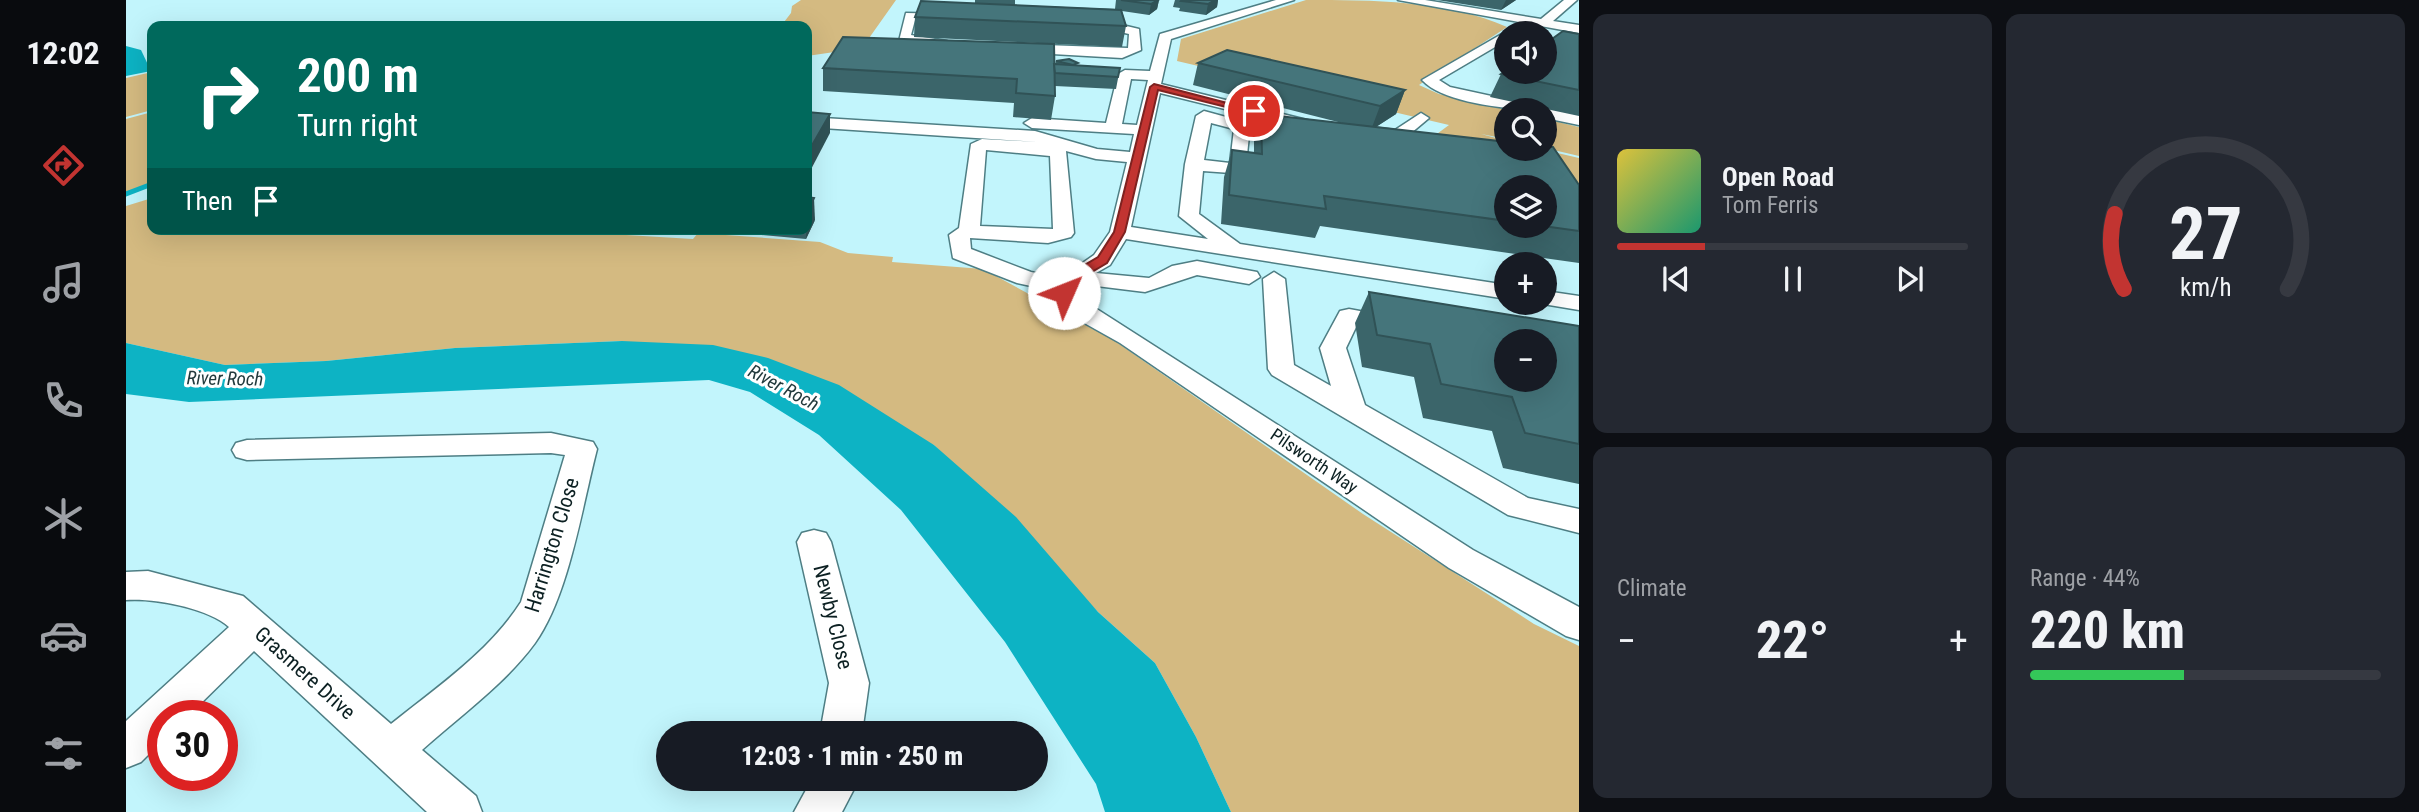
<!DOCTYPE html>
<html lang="en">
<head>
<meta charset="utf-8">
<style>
	:root { --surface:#171b24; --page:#242831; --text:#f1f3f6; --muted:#9ea1a6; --line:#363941; --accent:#c23431 }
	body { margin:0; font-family:"Roboto Condensed",sans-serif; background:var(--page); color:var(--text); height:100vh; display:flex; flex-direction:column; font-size:26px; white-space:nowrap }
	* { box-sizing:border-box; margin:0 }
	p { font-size:23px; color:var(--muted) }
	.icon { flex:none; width:38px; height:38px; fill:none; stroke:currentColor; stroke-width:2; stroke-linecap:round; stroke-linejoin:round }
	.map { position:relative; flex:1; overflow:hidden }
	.drawer { display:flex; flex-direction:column; gap:14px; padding:14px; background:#0d0f14; width:840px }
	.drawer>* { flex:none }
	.hud { position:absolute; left:21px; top:21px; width:665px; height:214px; border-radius:14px; box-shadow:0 7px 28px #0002; background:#00695c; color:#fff; overflow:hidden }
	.fabs { position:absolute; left:1368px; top:21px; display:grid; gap:14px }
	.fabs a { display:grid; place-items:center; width:63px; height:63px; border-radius:50%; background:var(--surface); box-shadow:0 7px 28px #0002; font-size:35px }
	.speed { position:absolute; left:21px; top:700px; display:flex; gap:14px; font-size:35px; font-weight:700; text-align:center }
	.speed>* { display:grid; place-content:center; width:91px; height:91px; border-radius:50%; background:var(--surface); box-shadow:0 7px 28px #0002; line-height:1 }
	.speed .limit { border:10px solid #d22; background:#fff; color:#111 }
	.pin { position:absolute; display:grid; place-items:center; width:60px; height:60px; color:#fff; margin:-30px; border:4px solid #fff; border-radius:50%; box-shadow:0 2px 7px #0007 }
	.me { position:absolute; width:77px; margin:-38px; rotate:46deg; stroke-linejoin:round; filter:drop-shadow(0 0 5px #0008) }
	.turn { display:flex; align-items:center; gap:24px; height:147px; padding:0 35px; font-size:32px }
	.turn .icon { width:91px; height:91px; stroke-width:2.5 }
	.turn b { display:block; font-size:49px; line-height:60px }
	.then { display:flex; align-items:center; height:66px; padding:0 35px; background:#0003; gap:14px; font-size:26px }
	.big { font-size:52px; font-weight:800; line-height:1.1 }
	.drawer .tile { flex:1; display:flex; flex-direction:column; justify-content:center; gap:10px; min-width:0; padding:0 24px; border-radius:14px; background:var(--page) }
	.drawer .dial { align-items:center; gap:0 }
	.dial svg { height:182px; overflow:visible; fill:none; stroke:var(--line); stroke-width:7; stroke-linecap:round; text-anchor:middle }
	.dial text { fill:var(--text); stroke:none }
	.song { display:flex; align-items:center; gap:21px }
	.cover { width:84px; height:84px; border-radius:10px; background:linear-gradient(135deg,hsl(50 70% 55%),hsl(160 70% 35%)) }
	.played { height:7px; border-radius:4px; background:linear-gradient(90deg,var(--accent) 25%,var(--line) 25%) }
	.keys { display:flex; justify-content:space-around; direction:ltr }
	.heat { display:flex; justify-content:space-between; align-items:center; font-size:38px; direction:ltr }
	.charge { height:10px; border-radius:5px; background:linear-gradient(90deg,#34c759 44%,var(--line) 0) }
	.drawer .tiles { flex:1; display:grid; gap:14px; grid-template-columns:repeat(2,1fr) }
	.trip { position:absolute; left:530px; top:721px; width:392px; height:70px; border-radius:35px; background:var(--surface); box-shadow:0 7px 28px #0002; font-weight:800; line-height:70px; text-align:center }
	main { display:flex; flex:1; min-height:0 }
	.dock { display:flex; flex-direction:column; width:126px; justify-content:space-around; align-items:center; background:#090b0e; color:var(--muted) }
	.dock .icon { width:49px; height:49px }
	.dock .current { color:var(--accent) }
	.dock b { font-size:32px; color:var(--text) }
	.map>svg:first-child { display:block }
	.green { fill:#d4ba81 }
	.water { fill:#0db3c4 }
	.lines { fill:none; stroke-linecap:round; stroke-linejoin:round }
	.stream { stroke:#0db3c4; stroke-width:5 }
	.minor-casing { stroke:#4e7e84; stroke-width:3 }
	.minor { fill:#fff; fill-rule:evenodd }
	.wall { fill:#3b656a; fill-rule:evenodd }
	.shaded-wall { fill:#305256 }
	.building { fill:#45757b; stroke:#305256; stroke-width:2; fill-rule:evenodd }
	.route { fill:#c23431; stroke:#7e2220; stroke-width:2 }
	.labels { text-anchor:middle; stroke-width:6; stroke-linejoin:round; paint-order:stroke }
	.street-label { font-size:18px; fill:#0c2022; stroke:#fff }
	.water-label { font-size:19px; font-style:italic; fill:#233a3d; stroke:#fff }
	.near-street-label { font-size:21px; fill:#0c2022; stroke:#fff }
</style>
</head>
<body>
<main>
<nav class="dock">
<b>12:02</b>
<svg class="icon current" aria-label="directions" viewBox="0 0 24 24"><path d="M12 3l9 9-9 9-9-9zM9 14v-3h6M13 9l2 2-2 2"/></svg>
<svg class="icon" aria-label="music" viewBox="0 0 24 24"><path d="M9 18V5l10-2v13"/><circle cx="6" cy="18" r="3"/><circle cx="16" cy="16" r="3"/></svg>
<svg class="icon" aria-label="phone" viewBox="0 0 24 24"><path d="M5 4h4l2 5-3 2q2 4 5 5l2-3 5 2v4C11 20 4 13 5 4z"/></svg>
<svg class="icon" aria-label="climate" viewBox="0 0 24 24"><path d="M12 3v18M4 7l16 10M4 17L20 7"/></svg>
<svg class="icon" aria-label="car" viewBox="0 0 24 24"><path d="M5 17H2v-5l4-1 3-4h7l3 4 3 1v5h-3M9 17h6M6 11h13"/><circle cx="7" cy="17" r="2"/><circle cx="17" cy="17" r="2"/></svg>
<svg class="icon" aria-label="filters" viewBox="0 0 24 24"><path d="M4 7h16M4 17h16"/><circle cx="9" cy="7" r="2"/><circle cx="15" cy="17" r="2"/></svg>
</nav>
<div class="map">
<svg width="1453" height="812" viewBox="0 0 1453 812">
	<rect width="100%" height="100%" fill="#c2f5fc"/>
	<g class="green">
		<polygon points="675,0 770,0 736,48 681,56 681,26 655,26 665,13 666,6"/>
		<path d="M 1180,0 C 1246,0 1320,0 1381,27 L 1293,85 L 1313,94 L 1382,110 L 1381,139 L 1355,134 L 1381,141 L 1381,149 L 1414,149 L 1453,158 L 1453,217 L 1423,170 L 1296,145 L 1323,125 L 1051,61 L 1055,39 Z"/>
		<polygon points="26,72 26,110 0,117 0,78"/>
		<polygon points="26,112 26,182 0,193 0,119"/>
		<polygon points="1419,119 1453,127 1453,156 1419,148"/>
		<polygon points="26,198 26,229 400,229 567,239 572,233 694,242 722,253 767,257 766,262 857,269 989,341 1237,514 1408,624 1453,646 1453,812 1105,812 1070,737 1029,663 972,612 808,445 496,341 329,348 200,361 99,365 0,343 0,206"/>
	</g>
	<g class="water">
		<polygon points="0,46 15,50 25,71 0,76"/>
		<polygon points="496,341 587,345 642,358 713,385 808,445 890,517 972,612 1029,663 1070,737 1105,812 979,812 970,784 879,642 775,510 693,435 624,392 583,380 63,402 0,394 0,343 99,365 200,361 329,348"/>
	</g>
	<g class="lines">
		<polyline class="stream" points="0,194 26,184"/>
		<g class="minor-casing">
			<g id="minor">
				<path d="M 1150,0 L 1168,0 L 1045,39 L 1035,84 L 1185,121 L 1187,124 L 1179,129 L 1034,93 L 1005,227 L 1082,239 L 1053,216 L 1059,164 L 1070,116 L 1078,111 L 1122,123 L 1124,126 L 1119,174 L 1077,171 L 1073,214 L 1114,244 L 1381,285 L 1381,299 L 1000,239 L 984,265 L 970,273 L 1023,278 L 1046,266 L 1071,261 L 1131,272 L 1134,277 L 1123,284 L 1071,275 L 1019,292 L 954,284 L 952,297 L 1347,550 L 1453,607 L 1453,640 L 1440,636 L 1323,568 L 994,343 L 944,315 L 928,299 L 928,291 L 891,283 L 827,258 L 823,235 L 833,228 L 845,144 L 856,139 L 912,142 L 681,127 L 681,117 L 909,131 L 971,149 L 1004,152 L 1008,134 L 906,128 L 898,123 L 906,118 L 980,123 L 992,74 L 999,70 L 1024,71 L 1034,34 ZM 1005,79 L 1022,80 L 1011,125 L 996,124 ZM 1085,123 L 1108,129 L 1104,163 L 1078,160 ZM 860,150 L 924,156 L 927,229 L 854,226 ZM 940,151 L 970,159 L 1001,162 L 984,232 L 968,255 L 935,278 L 905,272 L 845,249 L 844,238 L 922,243 L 945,237 L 948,233 Z"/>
				<polygon points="1272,0 1299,0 1415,19 1438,0 1451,0 1427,21 1453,25 1453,33"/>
				<polygon points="780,13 829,14 829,20 825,21 789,20 785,35 821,41 821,47 773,41"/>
				<polygon points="963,17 1013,29 1015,50 996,58 891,52 884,48 891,44 1002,48 1003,34 959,24 957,21"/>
				<path d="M 1381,31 L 1386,33 L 1381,33 L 1381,40 L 1313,80 L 1324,87 L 1453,115 L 1453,125 L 1419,118 L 1419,110 C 1387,110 1318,104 1296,80 Z"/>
				<polygon points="1295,113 1303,118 1278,139 1243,137 1235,132 1243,127 1269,130"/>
				<polygon points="1148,272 1159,279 1168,365 1205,386 1194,348 1214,311 1223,309 1277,319 1280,324 1277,329 1268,331 1231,325 1220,348 1239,405 1402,498 1453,509 1453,533 1382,515 1146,375 1142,369 1137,279"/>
				<polygon points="1419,291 1453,296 1453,310 1411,303 1419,303"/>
				<path d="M 425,433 L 467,442 L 471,449 C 456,507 443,595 409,643 C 379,684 334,716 296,750 L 350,796 L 356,812 L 301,812 L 128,651 L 62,716 L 37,716 L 37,740 L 15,762 L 0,768 L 0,721 L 103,627 C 82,608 28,598 0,600 L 0,572 L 22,571 L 117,596 L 265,724 C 311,687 363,652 395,602 L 439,455 L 425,453 L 121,460 L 110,457 L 106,450 L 110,443 L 121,440 Z"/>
				<polygon points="688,530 700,533 705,542 743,683 736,733 694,733 703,683 671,542 676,533"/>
				<polygon points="686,779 730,779 729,787 716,812 668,812"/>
			</g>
		</g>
		<use href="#minor" class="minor"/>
	</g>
	<g class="wall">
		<polygon points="849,0 889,0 889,5 989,9 990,0 1033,0 1031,9 1023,15 996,11 1000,26 996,47 788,37 789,17 849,4"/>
		<polygon points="1049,0 1092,0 1091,7 1080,15 1053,11 1054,8 1047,7"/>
		<polygon points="1311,0 1390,0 1375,10"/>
		<polygon points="1453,34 1453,116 1364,97 1375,74"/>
		<polygon points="930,61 951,65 994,68 990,89 929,86 929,96 925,120 887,117 888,103 697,91 697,68 929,64"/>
		<path d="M 1072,63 L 1279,90 L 1270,114 L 1250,127 L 1453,185 L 1453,263 L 1194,226 L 1189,238 L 1095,224 L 1098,177 L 1106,150 L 1128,153 L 1128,139 L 1135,114 L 1220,124 L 1067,85 ZM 1381,187 L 1419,226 L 1381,226 Z"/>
		<polygon points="689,220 680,239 568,229 681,229"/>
		<polygon points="1243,292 1453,326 1453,484 1377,468 1366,431 1297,418 1288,377 1236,367 1229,323"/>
	</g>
	<g class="shaded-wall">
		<polygon points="1032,0 1033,0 1031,9 1023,15 1025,4"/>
		<polygon points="1089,0 1092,0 1091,7 1080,15 1082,4"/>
		<polygon points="1380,0 1390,0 1375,10"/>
		<polygon points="1279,90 1270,114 1245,130 1254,106"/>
		<polygon points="704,114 704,133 681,177 681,154"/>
		<polygon points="688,198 689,220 680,239 681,213"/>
	</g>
	<g class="building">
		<polygon points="995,0 1032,0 1025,4"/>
		<polygon points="1056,0 1089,0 1082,4 1055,1"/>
		<polygon points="795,1 995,10 1000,26 789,17"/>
		<polygon points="1437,31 1453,34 1453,90 1375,74 1381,70 1381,72 1419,72 1419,44"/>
		<polygon points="717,37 928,44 929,96 890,93 891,79 697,68"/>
		<polygon points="1101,50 1279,90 1254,106 1072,63"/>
		<polygon points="943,59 952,63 947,65 930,61"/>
		<polygon points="928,64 994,68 992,77 929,73"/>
		<polygon points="681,112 704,114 681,154"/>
		<polygon points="1135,114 1381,142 1381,149 1419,149 1419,147 1427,147 1453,185 1453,231 1417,226 1419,226 1419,187 1381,187 1381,221 1198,196 1200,209 1103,195 1106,150 1136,154"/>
		<polygon points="681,197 688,198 681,213"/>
		<path d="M 1243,292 L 1453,326 L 1453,444 L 1399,433 L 1386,397 L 1315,384 L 1304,344 L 1251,335 ZM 1381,341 L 1419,341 L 1419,380 L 1381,380 Z"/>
	</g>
	<polygon class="route" points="1028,84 1132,111 1128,114 1032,90 999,232 981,263 954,279 943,296 934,296 932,293 945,273 972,257 988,232 1024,87"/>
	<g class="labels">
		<g class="street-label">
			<text transform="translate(1188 461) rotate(34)" y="6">Pilsworth Way</text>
		</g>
		<g class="water-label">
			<text transform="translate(99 378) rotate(1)" y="7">River Roch</text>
			<text transform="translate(658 387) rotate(28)" y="7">River Roch</text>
		</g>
		<g class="near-street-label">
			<text transform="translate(426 545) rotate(-73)" y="7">Harrington Close</text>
			<text transform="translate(707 617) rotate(76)" y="7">Newby Close</text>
			<text transform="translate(179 673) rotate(42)" y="7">Grasmere Drive</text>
		</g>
	</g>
</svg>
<div class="fabs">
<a><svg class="icon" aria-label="sound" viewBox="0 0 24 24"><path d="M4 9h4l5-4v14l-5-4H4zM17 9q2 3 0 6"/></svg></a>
<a><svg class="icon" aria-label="search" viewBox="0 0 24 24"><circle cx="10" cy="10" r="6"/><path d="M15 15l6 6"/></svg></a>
<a><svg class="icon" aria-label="layers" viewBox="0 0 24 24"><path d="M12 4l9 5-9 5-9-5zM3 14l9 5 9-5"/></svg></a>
<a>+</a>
<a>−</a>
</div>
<div class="speed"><div class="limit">30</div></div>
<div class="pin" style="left:1128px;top:111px;background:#d93025"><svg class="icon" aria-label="arrive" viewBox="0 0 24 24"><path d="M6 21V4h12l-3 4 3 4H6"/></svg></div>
<svg class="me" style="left:938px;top:293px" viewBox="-20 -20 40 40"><circle r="19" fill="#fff"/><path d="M0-13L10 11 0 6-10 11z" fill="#c23431"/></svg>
<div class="trip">12:03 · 1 min · 250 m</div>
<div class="hud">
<div class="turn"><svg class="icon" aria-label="right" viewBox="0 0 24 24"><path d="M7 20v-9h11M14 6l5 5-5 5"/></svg><div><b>200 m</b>Turn right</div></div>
<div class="then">Then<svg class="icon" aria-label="arrive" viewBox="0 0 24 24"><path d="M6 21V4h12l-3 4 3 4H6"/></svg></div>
</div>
</div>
<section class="drawer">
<div class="tiles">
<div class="tile">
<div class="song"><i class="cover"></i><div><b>Open Road</b><p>Tom Ferris</p></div></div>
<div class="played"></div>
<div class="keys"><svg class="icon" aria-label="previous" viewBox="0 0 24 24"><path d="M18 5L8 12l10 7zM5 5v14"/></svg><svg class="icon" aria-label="pause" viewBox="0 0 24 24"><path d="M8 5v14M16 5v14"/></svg><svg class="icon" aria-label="next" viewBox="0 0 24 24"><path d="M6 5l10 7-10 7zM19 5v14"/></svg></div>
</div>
<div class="tile dial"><svg viewBox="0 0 100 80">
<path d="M14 69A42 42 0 1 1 86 69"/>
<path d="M14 69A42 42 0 0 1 10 36" stroke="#c23431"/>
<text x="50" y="56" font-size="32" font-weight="700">27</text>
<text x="50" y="72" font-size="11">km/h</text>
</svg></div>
<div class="tile"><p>Climate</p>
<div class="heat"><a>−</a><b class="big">22°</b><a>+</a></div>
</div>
<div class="tile"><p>Range · 44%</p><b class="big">220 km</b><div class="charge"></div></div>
</div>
</section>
</main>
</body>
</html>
